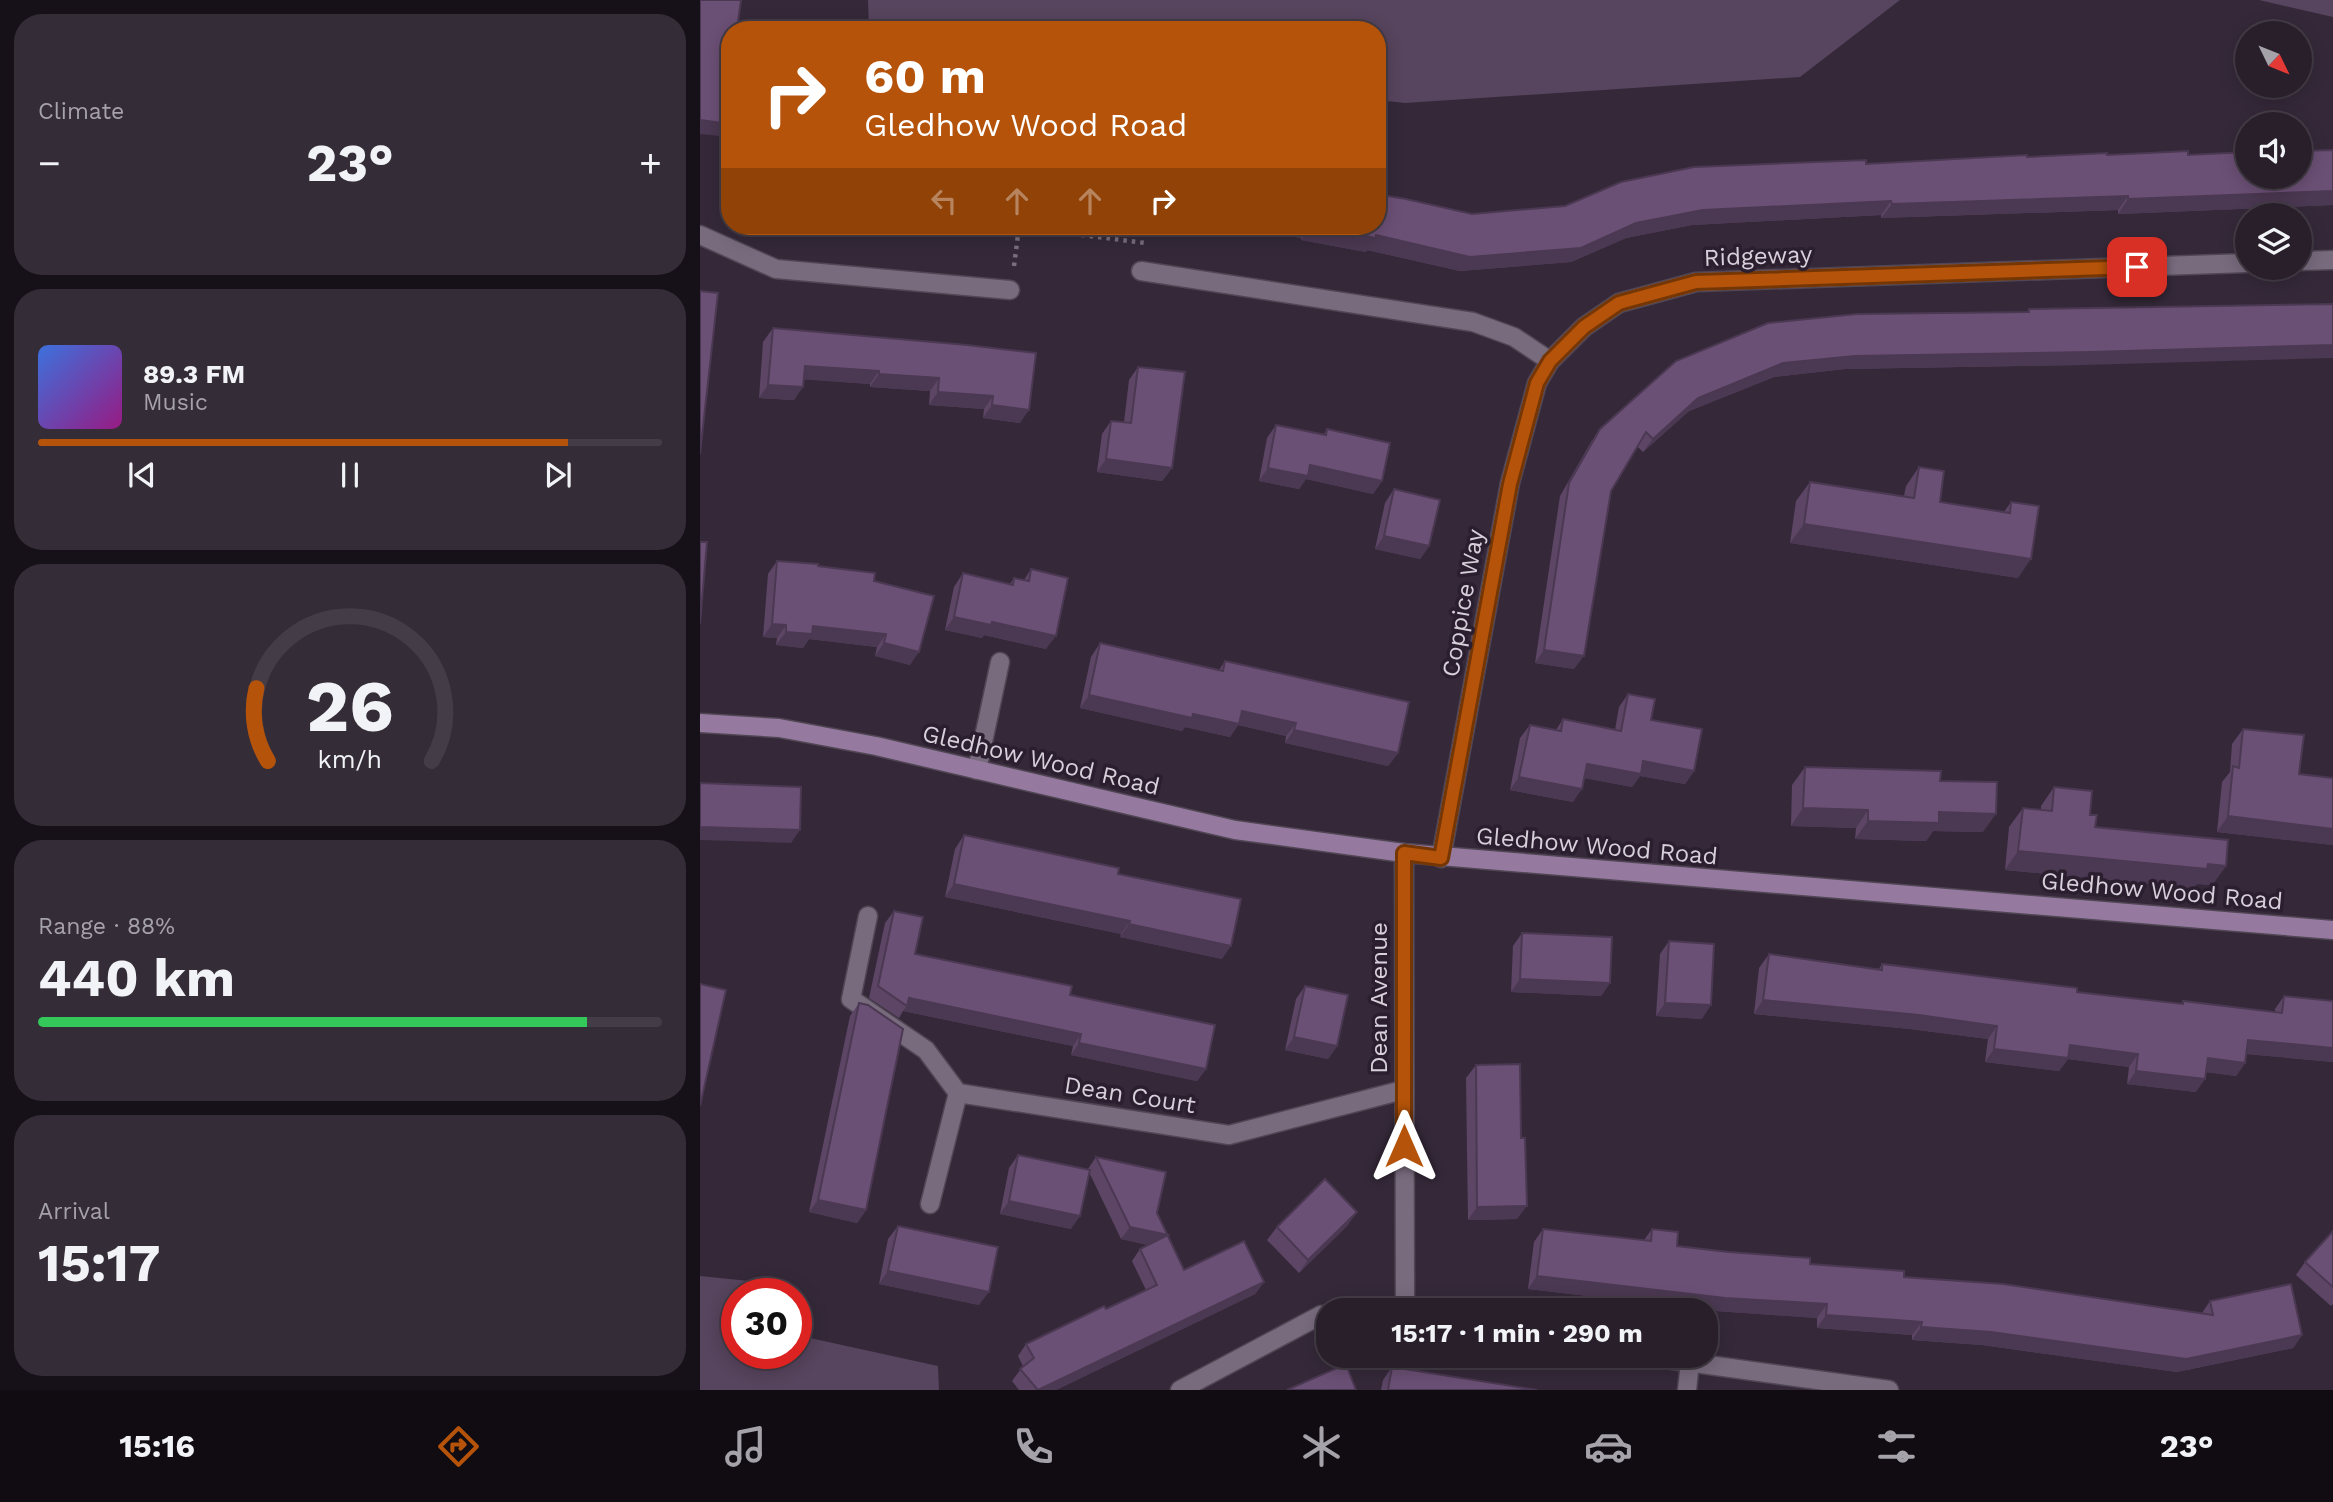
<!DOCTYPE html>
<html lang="en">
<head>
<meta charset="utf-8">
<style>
	:root { --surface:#281f2b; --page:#342c37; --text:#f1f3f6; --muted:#a5a2a9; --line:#443d47; --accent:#b45309 }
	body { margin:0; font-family:"Work Sans",sans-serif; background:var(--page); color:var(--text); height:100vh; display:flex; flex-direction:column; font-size:26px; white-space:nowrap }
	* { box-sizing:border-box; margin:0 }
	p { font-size:23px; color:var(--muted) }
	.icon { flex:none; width:38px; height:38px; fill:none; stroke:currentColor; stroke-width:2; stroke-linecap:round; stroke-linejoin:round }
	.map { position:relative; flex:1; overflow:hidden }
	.details { display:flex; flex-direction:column; gap:14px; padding:14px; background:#161118; width:700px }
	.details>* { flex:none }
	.hud { position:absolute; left:21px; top:21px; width:665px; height:214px; border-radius:28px; box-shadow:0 4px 18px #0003,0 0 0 2px var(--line); background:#b45309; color:#fff; overflow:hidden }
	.needle { width:46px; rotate:133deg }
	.fabs { position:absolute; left:1535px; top:21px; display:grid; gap:14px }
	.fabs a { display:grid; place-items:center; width:77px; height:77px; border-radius:50%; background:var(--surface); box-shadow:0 4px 18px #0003,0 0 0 2px var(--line); font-size:35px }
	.speed { position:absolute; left:21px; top:1278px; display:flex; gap:14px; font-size:35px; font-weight:700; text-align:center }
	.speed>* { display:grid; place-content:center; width:91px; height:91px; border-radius:50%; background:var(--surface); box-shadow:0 4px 18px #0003,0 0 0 2px var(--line); line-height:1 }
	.speed .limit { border:10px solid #d22; background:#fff; color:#111 }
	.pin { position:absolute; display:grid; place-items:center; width:60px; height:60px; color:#fff; margin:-30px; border-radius:14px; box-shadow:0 4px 10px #0006 }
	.me { position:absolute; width:77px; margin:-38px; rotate:0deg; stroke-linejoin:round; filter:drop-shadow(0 0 5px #0008) }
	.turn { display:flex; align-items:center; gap:24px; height:147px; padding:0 28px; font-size:32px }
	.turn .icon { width:91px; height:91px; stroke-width:2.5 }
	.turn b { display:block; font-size:49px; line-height:60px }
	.lanes { display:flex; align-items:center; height:66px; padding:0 28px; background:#0003; justify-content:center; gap:35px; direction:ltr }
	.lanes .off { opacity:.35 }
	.big { font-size:52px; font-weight:700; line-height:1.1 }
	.details .tile { flex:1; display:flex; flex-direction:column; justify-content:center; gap:10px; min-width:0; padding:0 24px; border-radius:28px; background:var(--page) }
	.details .dial { align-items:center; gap:0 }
	.dial svg { height:182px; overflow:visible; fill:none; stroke:var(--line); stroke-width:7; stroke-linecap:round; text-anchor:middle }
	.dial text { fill:var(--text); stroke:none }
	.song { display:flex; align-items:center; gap:21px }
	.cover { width:84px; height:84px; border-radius:10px; background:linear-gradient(135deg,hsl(220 70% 55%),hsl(310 70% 35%)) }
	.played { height:7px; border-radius:4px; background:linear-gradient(90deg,var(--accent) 85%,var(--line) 85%) }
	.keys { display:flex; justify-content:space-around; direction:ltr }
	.heat { display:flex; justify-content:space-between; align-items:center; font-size:38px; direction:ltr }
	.charge { height:10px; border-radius:5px; background:linear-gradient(90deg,#34c759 88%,var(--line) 0) }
	.trip { position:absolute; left:616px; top:1298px; width:402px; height:70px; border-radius:28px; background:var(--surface); box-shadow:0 4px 18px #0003,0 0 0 2px var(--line); font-weight:700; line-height:70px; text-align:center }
	.tab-bar { display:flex; height:112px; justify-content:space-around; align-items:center; background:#100c11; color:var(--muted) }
	.tab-bar .icon { width:49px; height:49px }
	.tab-bar .on { color:var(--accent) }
	.tab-bar b { font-size:32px; color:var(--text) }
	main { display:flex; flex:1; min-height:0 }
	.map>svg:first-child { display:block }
	.green { fill:#57445e }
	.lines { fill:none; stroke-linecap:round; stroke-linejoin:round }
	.lane-casing { stroke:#504654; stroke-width:21 }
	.street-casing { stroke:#504654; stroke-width:21 }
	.secondary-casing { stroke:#504654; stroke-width:21 }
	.path { stroke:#7a6f7d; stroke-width:4.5; stroke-dasharray:3.5 5; stroke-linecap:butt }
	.lane { stroke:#796b7e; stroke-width:18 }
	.street { stroke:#796b7e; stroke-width:18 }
	.secondary { stroke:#95799f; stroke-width:18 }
	.wall { fill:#5c4565 }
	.shaded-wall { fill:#4b3852 }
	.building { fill:#6b5075; stroke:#4b3852; stroke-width:2 }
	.route-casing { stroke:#753606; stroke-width:18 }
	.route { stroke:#b45309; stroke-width:12 }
	.labels { text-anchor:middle; stroke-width:7; stroke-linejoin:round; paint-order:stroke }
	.street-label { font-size:24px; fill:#d7cfda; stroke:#2b1f2f }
</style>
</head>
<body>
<main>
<section class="details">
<div class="tile"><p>Climate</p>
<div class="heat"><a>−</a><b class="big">23°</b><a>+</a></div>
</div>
<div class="tile">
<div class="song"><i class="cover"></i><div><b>89.3 FM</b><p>Music</p></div></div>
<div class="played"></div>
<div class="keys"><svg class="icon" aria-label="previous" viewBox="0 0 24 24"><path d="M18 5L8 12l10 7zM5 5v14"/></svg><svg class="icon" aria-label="pause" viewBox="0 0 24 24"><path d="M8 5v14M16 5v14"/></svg><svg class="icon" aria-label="next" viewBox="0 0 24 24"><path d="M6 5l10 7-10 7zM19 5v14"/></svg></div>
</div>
<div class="tile dial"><svg viewBox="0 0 100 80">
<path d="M14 69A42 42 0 1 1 86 69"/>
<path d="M14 69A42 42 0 0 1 9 37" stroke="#b45309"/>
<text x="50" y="56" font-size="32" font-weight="700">26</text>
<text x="50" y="72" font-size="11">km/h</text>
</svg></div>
<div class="tile"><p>Range · 88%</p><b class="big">440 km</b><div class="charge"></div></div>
<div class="tile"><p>Arrival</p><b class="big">15:17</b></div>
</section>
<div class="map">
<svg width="1633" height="1390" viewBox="0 0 1633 1390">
	<rect width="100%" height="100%" fill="#352939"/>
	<g class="green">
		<polygon points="168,0 1200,0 1100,77 705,103 677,100 677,30 169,30"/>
		<polygon points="1559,0 1633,0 1633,17"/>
		<polygon points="0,1276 87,1285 91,1293 37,1293 37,1353 96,1353 96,1306 110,1338 238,1366 239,1390 0,1390"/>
	</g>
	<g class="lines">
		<g class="lane-casing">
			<g id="lane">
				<polyline points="277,770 300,662"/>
				<polyline points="168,916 151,999 226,1050 258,1093"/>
			</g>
		</g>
		<g class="street-casing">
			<g id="street">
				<polyline points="0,235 76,269 310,290"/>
				<polyline points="1600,261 1633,260"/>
				<polyline points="441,271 773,322 814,337 850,361"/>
				<polyline points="704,853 705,1311"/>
				<polyline points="741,858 810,483 837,383 850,361 884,327 919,303 996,282 1547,263"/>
				<polyline points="230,1204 258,1093 529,1135 703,1090"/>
				<polyline points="944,1356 1189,1390"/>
				<polyline points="480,1390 621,1315 628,1316"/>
				<polyline points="987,1390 990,1362"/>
			</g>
		</g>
		<g class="secondary-casing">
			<polyline id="secondary" points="0,723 79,728 176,746 535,830 704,853 1633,930"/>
		</g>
		<polyline class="path" points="314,266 319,227 445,243"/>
		<use href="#lane" class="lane"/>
		<use href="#street" class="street"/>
		<use href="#secondary" class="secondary"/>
	</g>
	<g class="wall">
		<polygon points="1633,150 1633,205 1418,214 1418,210 1181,218 1181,215 992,225 926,238 871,262 760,271 667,250 666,252 601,240 601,238 534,226 677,226 772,214 865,206 1166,164 1327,157 1488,155 1547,177"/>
		<polygon points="1329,309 1383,365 1145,369 1074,377 989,411 943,452 937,446 911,491 874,669 835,663 860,496 891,442 900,429 976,361 1326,313"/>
		<polygon points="73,328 267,345 320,423 283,418 284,409 229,405 230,391 170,387 170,384 104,379 94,400 59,398 63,342"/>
		<polygon points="438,367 472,468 462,481 397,472 402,434 411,421 424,422 429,380"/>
		<polygon points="576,425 624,434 627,429 682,481 673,494 606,479 599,489 559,481 567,438"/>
		<polygon points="1219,467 1240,502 1304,512 1311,502 1318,578 1090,543 1096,501 1110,482 1204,496 1206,486"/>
		<polygon points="694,489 729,546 720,559 675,549 685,503"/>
		<polygon points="77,561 118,566 174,581 210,665 175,656 177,647 109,639 103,648 76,645 77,638 63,637 68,574"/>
		<polygon points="331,569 346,649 284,635 282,638 245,630 254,587 263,573 310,584 314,578 324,580"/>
		<polygon points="400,643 519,670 525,661 698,753 688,766 585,743 586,736 538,725 530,737 485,727 482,731 380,708 391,657"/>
		<polygon points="928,694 994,771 985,784 940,776 932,787 885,778 873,802 810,790 820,738 830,725 856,730 863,719 915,730 919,707"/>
		<polygon points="1543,729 1599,774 1633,778 1633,845 1517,832 1522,782 1530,772 1532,744"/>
		<polygon points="1105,767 1240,781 1283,832 1233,831 1226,841 1155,839 1156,828 1091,826 1092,785"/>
		<polygon points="1354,787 1390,815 1395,827 1526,866 1512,885 1497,884 1494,888 1305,870 1309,827 1323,808 1341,810 1341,806"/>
		<polygon points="264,835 522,959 420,937 421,934 245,897 255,849"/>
		<polygon points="194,911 215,954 370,995 506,1069 497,1081 371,1055 373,1046 203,1011 199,1018 169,998 185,923"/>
		<polygon points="822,933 910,983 901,996 811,992 813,946"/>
		<polygon points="969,941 1002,1019 956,1016 960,954"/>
		<polygon points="1069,954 1179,969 1182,964 1377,992 1481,1004 1483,1001 1575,1012 1575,1009 1584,996 1633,1001 1633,1062 1546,1054 1545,1063 1536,1076 1506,1072 1496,1092 1427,1084 1429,1067 1368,1059 1359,1071 1285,1062 1288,1039 1210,1029 1054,1014 1059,968"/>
		<polygon points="605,986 637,1046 628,1059 585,1050 596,999"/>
		<polygon points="159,1003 166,1210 157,1223 109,1212 150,1016"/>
		<polygon points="776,1065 821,1138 817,1219 768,1220 766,1078"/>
		<polygon points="318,1155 388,1169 396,1157 457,1213 484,1270 564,1282 555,1294 356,1390 319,1390 312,1381 323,1366 318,1356 326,1344 406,1309 446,1290 432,1261 440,1249 448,1245 421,1239 389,1172 371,1229 300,1214 309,1168"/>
		<polygon points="648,1225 599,1273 567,1240 577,1227"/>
		<polygon points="198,1226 279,1305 179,1284 188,1239"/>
		<polygon points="843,1229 944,1240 952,1229 977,1246 1204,1277 1502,1313 1510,1301 1602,1335 1593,1348 1477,1372 1282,1345 1212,1340 1212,1335 1117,1328 1117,1318 1016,1311 828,1289 834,1242"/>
		<polygon points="1633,1231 1633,1304 1631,1306 1596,1275 1605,1262"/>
		<polygon points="692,1367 837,1390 681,1390 683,1380"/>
	</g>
	<g class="shaded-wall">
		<polygon points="0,120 30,124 30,137 0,134"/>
		<polygon points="1633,191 1633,205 1418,214 1428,199"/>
		<polygon points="1428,196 1418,210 1181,218 1192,204"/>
		<polygon points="1191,201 1181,215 992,225 926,238 871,262 760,271 667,250 666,252 601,240 611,226 676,235 936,223 1003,210"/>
		<polygon points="534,226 610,226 601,238"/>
		<polygon points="1633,345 1633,358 1383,365 1145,369 1074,377 989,411 943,452 953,439 998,398 1083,363 1155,356"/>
		<polygon points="105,366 179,371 170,384 96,379"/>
		<polygon points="179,374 239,378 230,391 170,387"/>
		<polygon points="68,385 103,387 94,400 59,398"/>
		<polygon points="238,392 293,396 284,409 229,405"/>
		<polygon points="292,405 329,410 320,423 283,418"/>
		<polygon points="406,459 472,468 462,481 397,472"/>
		<polygon points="610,465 682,481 673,494 606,479 599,489 559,481 568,468"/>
		<polygon points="1104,524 1331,559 1318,578 1090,543"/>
		<polygon points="684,536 729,546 720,559 675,549"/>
		<polygon points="254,617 292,622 356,636 346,649 284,635 282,638 245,630"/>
		<polygon points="72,624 86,625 77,638 63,637"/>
		<polygon points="113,626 186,634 177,647 109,639 103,648 76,645 86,632"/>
		<polygon points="184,643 219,652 210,665 175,656"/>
		<polygon points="844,650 884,656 874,669 835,663"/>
		<polygon points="389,695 493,714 542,711 596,723 586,736 538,725 530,737 485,727 482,731 380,708"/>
		<polygon points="594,730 698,753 688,766 585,743"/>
		<polygon points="943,761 994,771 985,784 940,776 932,787 878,777 887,764"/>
		<polygon points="819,777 882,789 873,802 810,790"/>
		<polygon points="1103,808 1168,810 1156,828 1091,826"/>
		<polygon points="1239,812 1296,814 1283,832 1233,831 1226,841 1155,839 1168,821"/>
		<polygon points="1528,816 1633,829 1633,845 1517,832"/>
		<polygon points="0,827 100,830 91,843 0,840"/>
		<polygon points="1318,851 1526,866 1512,885 1497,884 1494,888 1305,870"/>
		<polygon points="254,884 430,921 421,934 245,897"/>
		<polygon points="429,924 531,946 522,959 420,937"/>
		<polygon points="820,979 910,983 901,996 811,992"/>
		<polygon points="209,998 381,1034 373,1046 203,1011 207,1006"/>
		<polygon points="1063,1000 1219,1015 1297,1026 1288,1039 1210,1029 1054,1014"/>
		<polygon points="965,1003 1011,1005 1002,1019 956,1016"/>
		<polygon points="594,1037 637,1046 628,1059 585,1050"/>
		<polygon points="1548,1040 1633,1048 1633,1062 1538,1053"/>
		<polygon points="379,1043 506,1069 497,1081 371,1055"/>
		<polygon points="1370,1045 1438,1054 1429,1067 1368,1059 1359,1071 1285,1062 1294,1049"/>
		<polygon points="1508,1058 1545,1063 1536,1076 1498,1071"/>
		<polygon points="1436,1071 1505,1079 1496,1092 1427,1084"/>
		<polygon points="118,1200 166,1210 157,1223 109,1212"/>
		<polygon points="309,1201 380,1216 371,1229 300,1214"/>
		<polygon points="827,1206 817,1219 768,1220 777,1207"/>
		<polygon points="657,1212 648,1225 599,1273 608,1260"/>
		<polygon points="430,1227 468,1235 459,1247 421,1239"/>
		<polygon points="188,1271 289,1292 279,1305 179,1284"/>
		<polygon points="837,1276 1127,1304 1117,1318 1016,1311 828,1289"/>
		<polygon points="564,1282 555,1294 356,1390 340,1390"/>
		<polygon points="1126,1315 1222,1322 1212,1335 1117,1328"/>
		<polygon points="1221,1327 1602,1335 1593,1348 1477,1372 1282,1345 1212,1340"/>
	</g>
	<g class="building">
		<polygon points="0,0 41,0 37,30 30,30 30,124 0,120"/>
		<polygon points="1633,150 1633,191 1428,199 1428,196 1192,204 1191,201 1003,210 936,223 881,248 770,257 676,235 676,238 611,226 677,226 677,194 706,199 772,214 865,206 921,182 994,167 1166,160 1166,164 1327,155 1327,157 1407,153 1407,155 1488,151 1488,155 1547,152 1547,177 1600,177 1600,151"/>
		<polygon points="0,291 18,293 0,454"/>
		<polygon points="1633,304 1633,345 1392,352 1155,356 1083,363 998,398 953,439 946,432 911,491 884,656 844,650 869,483 900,429 976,361 1068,323 1157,314 1329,312 1329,309"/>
		<polygon points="73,328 267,345 336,353 329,410 292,405 293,396 238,392 239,378 179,374 179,371 105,366 103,387 68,385"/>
		<polygon points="438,367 485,372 472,468 406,459 411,421 431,423"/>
		<polygon points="576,425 626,435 627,429 690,443 682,481 610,465 608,476 568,468"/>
		<polygon points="1219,467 1244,471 1240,502 1310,513 1311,502 1339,506 1331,559 1104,524 1110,482 1214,498"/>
		<polygon points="694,489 740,500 729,546 684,536"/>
		<polygon points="0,542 7,542 0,624"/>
		<polygon points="77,561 118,564 118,566 175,573 174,581 234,596 219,652 184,643 186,634 113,626 112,634 86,632 86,625 72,624"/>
		<polygon points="331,569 368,578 356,636 292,622 291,625 254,617 263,573 313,585 314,578 329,581"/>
		<polygon points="400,643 523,671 525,661 709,702 698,753 594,730 596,723 542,711 539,724 493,714 492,718 389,695"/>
		<polygon points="928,694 955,699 951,720 1002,729 994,771 943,761 941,774 887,764 882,789 819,777 830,725 861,731 863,719 921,731"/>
		<polygon points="1543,729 1604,735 1599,774 1633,778 1633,829 1528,816 1533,766 1539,768"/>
		<polygon points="1105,767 1241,771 1240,781 1297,782 1296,814 1239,812 1239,823 1168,821 1168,810 1103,808"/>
		<polygon points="0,783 101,787 100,830 0,827"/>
		<polygon points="1354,787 1392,791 1390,815 1397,815 1395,827 1528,840 1526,866 1508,864 1507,869 1318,851 1323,808 1352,811"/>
		<polygon points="264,835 419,868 418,874 541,899 531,946 429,924 430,921 254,884"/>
		<polygon points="194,911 223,917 215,954 372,986 370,995 515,1025 506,1069 379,1043 381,1034 209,998 207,1006 178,986"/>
		<polygon points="822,933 912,937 910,983 820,979"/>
		<polygon points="969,941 1014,944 1011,1005 965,1003"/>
		<polygon points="1069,954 1182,970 1182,964 1377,988 1377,992 1483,1004 1483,1001 1582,1013 1584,996 1633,1001 1633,1048 1548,1040 1545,1063 1508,1058 1505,1079 1436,1071 1438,1054 1370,1045 1368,1058 1294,1049 1297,1026 1219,1015 1063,1000"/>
		<polygon points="0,984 26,990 0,1106"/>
		<polygon points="605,986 648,995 637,1046 594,1037"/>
		<polygon points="159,1003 168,1005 203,1029 166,1210 118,1200"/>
		<polygon points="820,1064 821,1138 825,1138 827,1206 777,1207 776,1065"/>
		<polygon points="318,1155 390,1170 380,1216 309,1201"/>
		<polygon points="396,1157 466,1172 457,1213 484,1270 544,1241 564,1282 338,1390 320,1369 334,1358 326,1344 404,1306 406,1309 457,1285 440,1249 468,1235 430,1227"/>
		<polygon points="625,1179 657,1212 608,1260 577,1227"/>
		<polygon points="198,1226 298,1247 289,1292 188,1271"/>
		<polygon points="843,1229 951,1241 952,1229 978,1232 977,1246 1029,1252 1110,1258 1110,1264 1204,1271 1204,1277 1303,1284 1513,1315 1510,1301 1591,1284 1602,1335 1486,1359 1291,1332 1221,1327 1222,1322 1126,1315 1127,1304 1025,1298 837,1276"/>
		<polygon points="1633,1231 1633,1287 1605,1262"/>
		<polygon points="646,1364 656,1390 587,1390"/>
		<polygon points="692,1367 837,1390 688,1390"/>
	</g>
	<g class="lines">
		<g class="route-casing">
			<polyline id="route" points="704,1146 704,853 741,858 810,484 837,383 850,361 884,327 919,303 996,282 1437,267"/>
		</g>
		<use href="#route" class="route"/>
	</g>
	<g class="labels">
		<g class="street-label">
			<text transform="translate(1058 256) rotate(-2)" y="8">Ridgeway</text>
			<text transform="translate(763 603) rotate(-80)" y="8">Coppice Way</text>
			<text transform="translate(341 760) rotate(13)" y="8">Gledhow Wood Road</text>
			<text transform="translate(897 846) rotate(5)" y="8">Gledhow Wood Road</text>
			<text transform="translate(1462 891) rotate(5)" y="8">Gledhow Wood Road</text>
			<text transform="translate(679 998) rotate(-90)" y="8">Dean Avenue</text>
			<text transform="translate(430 1095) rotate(9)" y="8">Dean Court</text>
		</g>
	</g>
</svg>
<div class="fabs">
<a><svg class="needle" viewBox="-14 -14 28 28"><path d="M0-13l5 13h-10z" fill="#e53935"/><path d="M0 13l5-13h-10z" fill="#a5a2a9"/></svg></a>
<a><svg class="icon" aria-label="sound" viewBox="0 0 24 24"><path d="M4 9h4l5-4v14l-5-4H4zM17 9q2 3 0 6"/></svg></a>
<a><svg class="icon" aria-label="layers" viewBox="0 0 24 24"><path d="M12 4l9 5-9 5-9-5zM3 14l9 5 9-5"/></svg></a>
</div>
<div class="speed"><div class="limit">30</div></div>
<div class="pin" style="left:1437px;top:267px;background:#d93025"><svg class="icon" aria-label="arrive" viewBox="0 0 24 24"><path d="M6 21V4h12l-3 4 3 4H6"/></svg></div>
<svg class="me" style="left:704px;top:1146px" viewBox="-20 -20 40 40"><path d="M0-17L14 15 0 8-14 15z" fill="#b45309" stroke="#fff" stroke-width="4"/></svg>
<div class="trip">15:17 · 1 min · 290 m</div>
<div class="hud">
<div class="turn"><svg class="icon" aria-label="right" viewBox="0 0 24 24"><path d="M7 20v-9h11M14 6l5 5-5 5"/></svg><div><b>60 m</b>Gledhow Wood Road</div></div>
<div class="lanes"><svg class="icon off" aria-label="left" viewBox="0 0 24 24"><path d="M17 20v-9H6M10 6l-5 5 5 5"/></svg><svg class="icon off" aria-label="ahead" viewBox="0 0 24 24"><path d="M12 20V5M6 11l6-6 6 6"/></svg><svg class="icon off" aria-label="ahead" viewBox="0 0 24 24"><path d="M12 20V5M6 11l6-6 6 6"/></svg><svg class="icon" aria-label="right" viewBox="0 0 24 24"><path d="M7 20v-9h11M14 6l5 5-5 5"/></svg></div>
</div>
</div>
</main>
<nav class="tab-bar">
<b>15:16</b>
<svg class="icon on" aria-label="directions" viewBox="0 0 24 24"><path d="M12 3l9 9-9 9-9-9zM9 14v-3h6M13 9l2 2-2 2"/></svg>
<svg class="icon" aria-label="music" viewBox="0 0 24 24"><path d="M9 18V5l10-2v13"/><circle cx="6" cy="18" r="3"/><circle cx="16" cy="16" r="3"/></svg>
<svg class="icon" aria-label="phone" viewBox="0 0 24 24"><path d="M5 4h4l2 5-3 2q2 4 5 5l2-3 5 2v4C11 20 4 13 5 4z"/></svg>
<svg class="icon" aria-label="climate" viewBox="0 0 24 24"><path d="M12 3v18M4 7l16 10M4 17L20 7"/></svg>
<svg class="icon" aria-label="car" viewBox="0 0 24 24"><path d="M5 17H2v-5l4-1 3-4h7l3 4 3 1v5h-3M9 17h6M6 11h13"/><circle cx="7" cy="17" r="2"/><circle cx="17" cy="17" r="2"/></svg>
<svg class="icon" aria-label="filters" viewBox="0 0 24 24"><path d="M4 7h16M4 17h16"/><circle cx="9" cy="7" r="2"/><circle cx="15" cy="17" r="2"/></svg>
<b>23°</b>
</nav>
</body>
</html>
